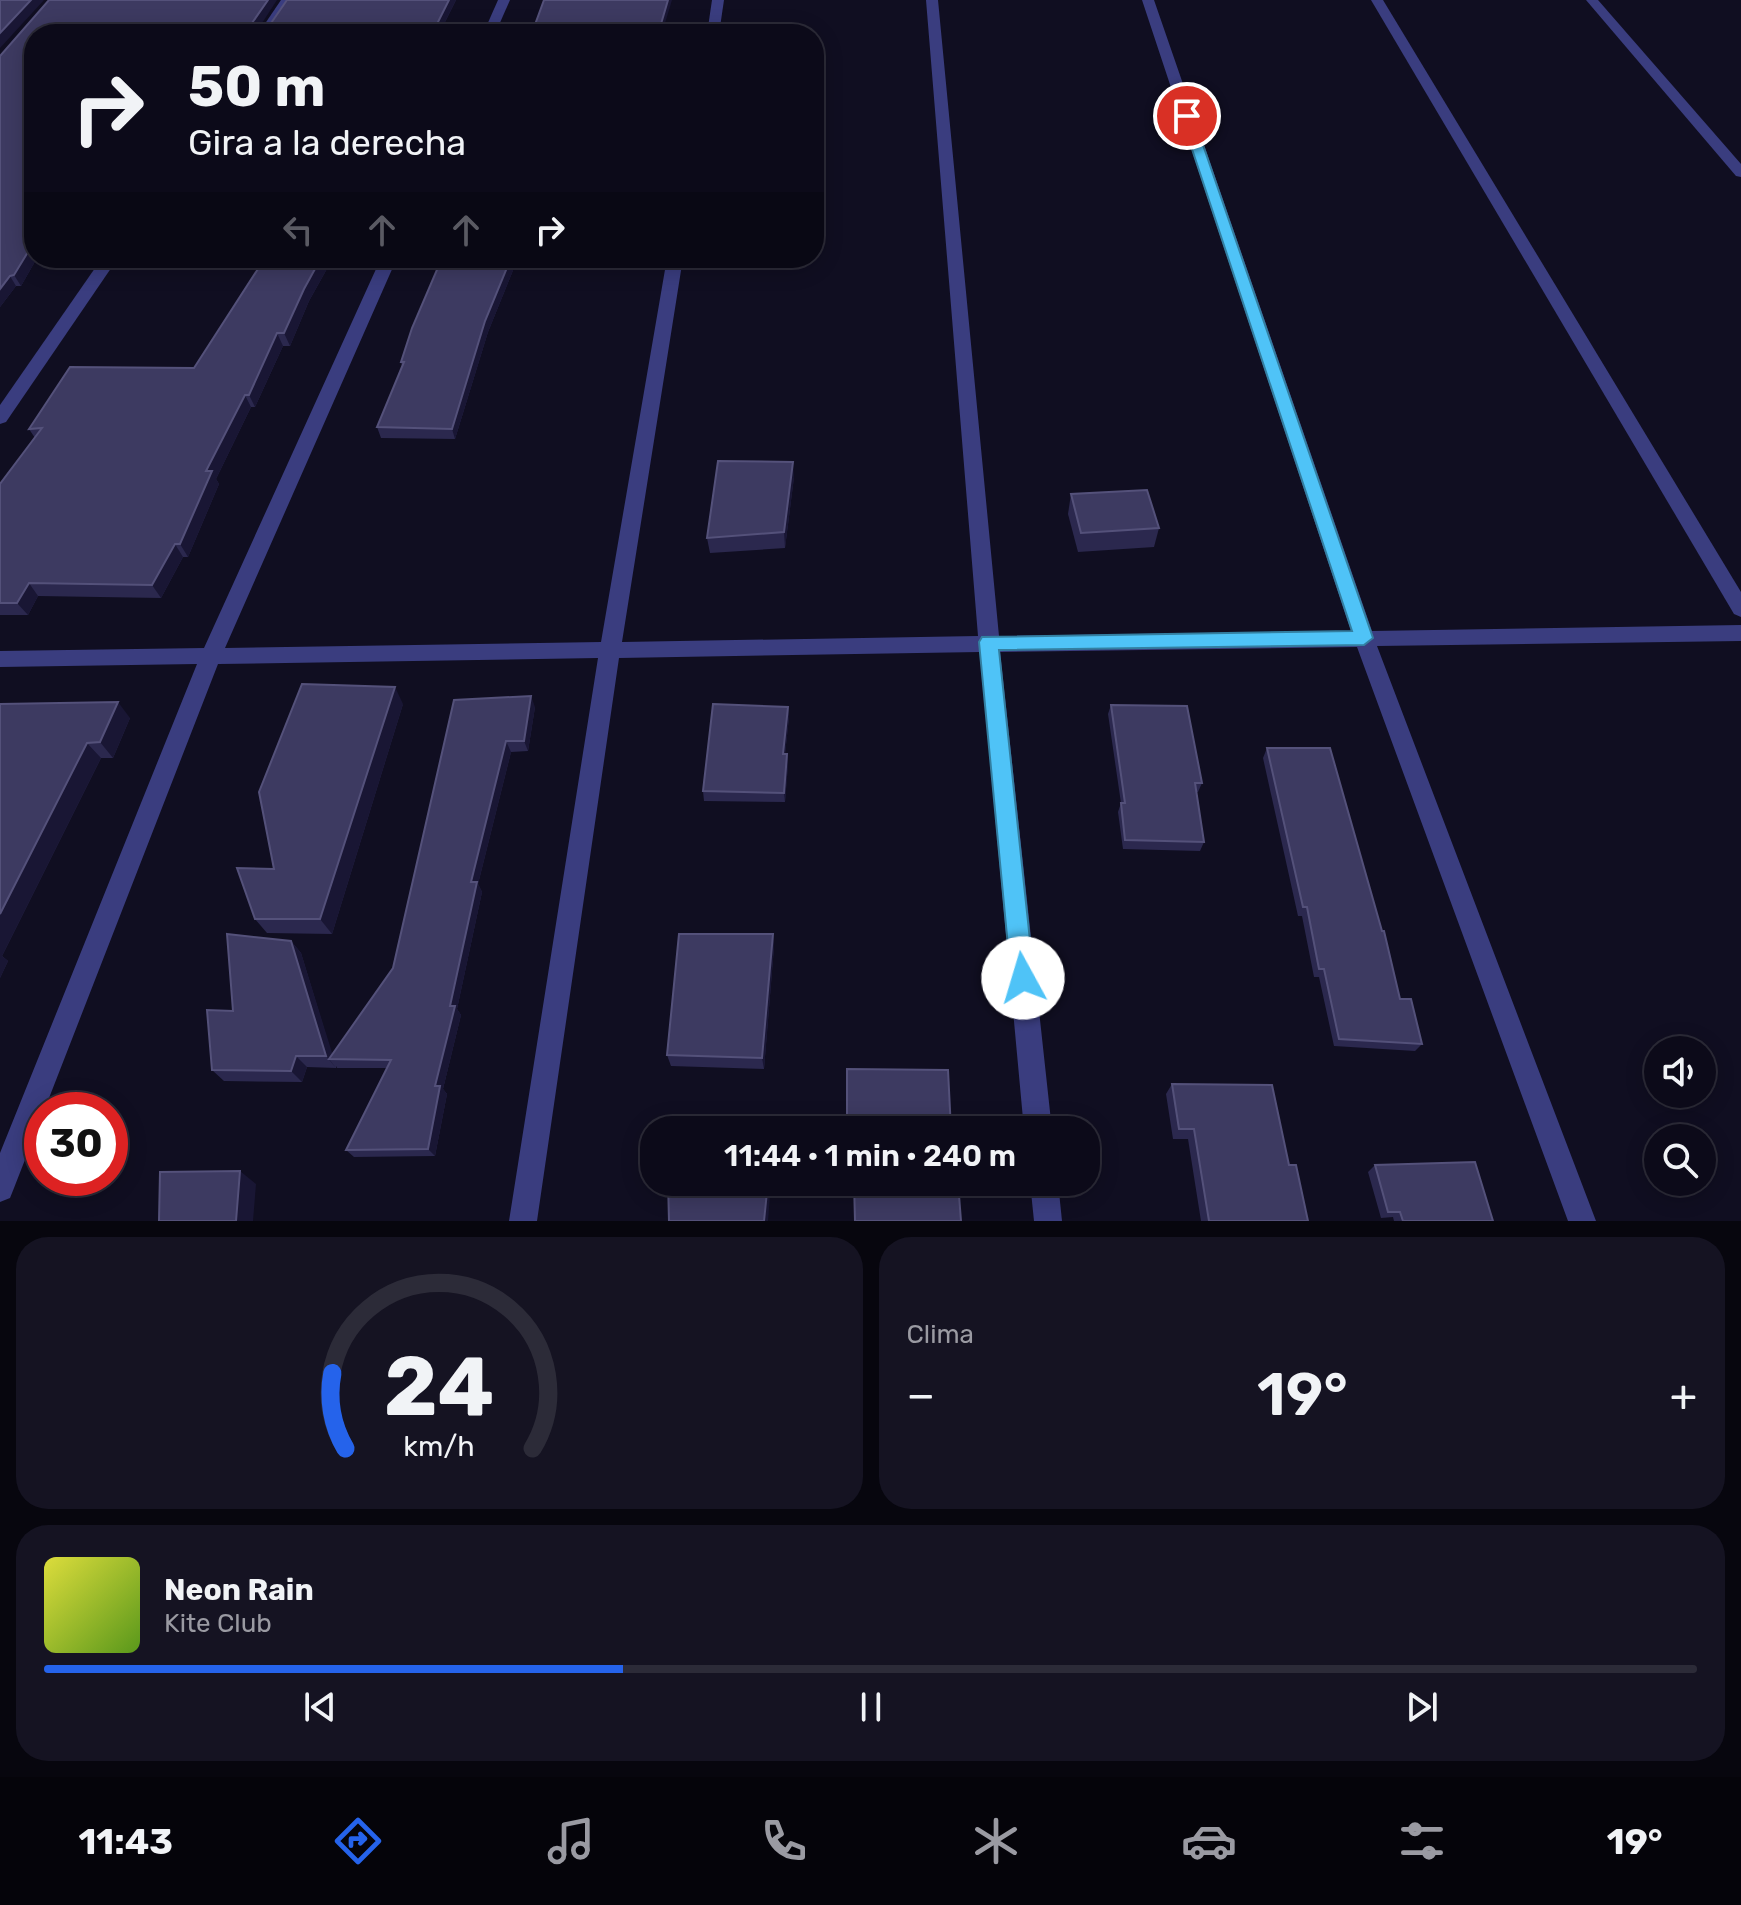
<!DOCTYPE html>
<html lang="es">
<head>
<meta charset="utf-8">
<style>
	:root { --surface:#0c0a19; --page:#151322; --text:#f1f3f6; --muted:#9a9aa2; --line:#2c2b38; --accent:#2563eb }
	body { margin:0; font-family:Rubik,sans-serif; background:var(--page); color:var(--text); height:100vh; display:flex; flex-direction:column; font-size:30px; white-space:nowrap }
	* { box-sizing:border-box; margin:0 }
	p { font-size:26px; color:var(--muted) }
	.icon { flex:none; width:44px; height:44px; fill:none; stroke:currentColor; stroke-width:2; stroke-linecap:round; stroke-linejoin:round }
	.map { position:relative; height:1221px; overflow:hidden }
	.drawer { display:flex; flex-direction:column; gap:16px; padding:16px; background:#07060e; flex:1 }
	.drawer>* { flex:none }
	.banner { position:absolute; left:24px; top:24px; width:800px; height:244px; border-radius:32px; box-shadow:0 4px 20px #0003,0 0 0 2px var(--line); background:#0c0a19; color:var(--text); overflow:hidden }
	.controls { position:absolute; left:1644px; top:1036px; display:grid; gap:16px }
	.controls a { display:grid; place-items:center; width:72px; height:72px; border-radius:50%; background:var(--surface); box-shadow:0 4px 20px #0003,0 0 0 2px var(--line); font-size:40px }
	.speed { position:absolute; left:24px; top:1092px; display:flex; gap:16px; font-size:40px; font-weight:700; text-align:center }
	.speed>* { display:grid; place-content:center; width:104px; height:104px; border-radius:50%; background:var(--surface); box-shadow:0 4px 20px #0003,0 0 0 2px var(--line); line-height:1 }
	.speed .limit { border:12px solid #d22; background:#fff; color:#111 }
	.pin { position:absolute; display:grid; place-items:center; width:68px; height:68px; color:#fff; margin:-34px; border:4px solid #fff; border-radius:50%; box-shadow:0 2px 8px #0007 }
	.me { position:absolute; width:88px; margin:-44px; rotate:354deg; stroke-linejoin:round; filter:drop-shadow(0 0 6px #0008) }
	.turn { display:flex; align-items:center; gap:28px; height:168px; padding:0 32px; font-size:36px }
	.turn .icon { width:104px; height:104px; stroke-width:2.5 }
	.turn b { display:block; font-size:56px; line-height:68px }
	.lanes { display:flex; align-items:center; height:76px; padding:0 32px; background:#0003; justify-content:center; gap:40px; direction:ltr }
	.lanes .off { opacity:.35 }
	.big { font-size:60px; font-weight:600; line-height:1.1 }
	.drawer .card { flex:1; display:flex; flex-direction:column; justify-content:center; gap:12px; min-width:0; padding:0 28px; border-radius:32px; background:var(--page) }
	.drawer .dial { align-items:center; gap:0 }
	.dial svg { height:208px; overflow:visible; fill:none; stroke:var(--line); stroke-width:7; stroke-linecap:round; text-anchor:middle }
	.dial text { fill:var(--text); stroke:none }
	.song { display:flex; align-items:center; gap:24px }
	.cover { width:96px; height:96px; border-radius:12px; background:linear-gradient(135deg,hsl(60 70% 55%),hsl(90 70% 35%)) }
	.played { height:8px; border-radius:4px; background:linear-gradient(90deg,var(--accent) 35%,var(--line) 35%) }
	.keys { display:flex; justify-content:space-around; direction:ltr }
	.heat { display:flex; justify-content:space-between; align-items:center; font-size:44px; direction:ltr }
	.drawer .tiles { flex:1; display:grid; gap:16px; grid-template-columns:1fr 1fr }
	.card:last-child { grid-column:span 2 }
	.trip { position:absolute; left:640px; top:1116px; width:460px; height:80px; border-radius:32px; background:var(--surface); box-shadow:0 4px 20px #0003,0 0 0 2px var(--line); font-weight:600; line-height:80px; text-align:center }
	.menu { display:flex; height:128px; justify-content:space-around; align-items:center; background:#05040a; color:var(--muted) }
	.menu .icon { width:56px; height:56px }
	.menu .active { color:var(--accent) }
	.menu b { font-size:36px; color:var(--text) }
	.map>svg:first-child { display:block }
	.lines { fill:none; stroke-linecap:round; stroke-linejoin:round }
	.minor { fill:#3a3d7f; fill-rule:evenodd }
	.wall { fill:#2b284e }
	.shaded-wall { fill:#191634 }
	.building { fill:#3d3a61; stroke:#54517a; stroke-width:2 }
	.route { fill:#4fc3f7; stroke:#337fa1; stroke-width:2 }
</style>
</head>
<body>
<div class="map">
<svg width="1741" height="1221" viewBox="0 0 1741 1221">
	<rect width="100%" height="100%" fill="#100e21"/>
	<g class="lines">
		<g class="minor">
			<polygon points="281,0 293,0 270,34 258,34"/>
			<polygon points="498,0 510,0 495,34 483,34"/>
			<polygon points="712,0 724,0 719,34 707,34"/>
			<polygon points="926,0 938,0 999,636 1351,631 1142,0 1154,0 1372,631 1741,625 1741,641 1377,646 1596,1221 1568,1221 1357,647 1000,652 1052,1130 1024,1130 980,652 619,658 537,1221 509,1221 598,658 218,664 14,1188 10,1198 0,1202 0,1153 197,664 0,667 0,651 204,648 381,258 397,258 225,648 601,642 667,258 683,258 622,642 978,636"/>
			<polygon points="1371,0 1383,0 1741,592 1741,617 1734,614"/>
			<polygon points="1586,0 1598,0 1741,164 1741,177 1736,176"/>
			<polygon points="102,258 118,258 6,422 0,424 0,405"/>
			<polygon points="1030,1182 1058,1182 1062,1221 1034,1221"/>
		</g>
	</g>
	<g class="wall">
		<polygon points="49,0 259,27 269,26 287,0 456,0 439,34 34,34 34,258 37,258 21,286 16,286 0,307 1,56"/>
		<polygon points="247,258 333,258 309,301 290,346 283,346 255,407 251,407 216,479 219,484 188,557 183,557 161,598 38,596 28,615 0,615 0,484 35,438 29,429 194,368 262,262 249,262"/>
		<polygon points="442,258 518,258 488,332 455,439 381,438 377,427 402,366 401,362"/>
		<polygon points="578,258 618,258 619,260"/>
		<polygon points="794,477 785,548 710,553 707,538"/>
		<polygon points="1071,494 1159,528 1154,547 1078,552 1068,514"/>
		<polygon points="454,700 535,707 528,751 511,752 478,884 482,892 457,1009 461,1015 443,1089 447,1094 435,1156 354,1157 346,1150 387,1068 337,1068 336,1066 336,1068 307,1067 302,1082 224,1081 212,1070 233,1011 291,941 301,953 332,1055 393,968"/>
		<polygon points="0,704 130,718 113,758 101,758 2,956 8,961 0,978"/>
		<polygon points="403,704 332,934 267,933 255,919 274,869"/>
		<polygon points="1111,705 1202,783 1198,792 1196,792 1204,842 1200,851 1123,849 1118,812 1121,803 1108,714"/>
		<polygon points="788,707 789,717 785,754 787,754 788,764 785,802 704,801 703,791"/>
		<polygon points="1267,748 1400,999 1422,1044 1415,1051 1334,1046 1319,977 1314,977 1302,916 1298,916 1263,758"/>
		<polygon points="773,934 774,947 764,1069 671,1066 667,1055"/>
		<polygon points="1172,1084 1289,1165 1308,1221 1201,1221 1188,1139 1173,1139 1166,1094"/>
		<polygon points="1375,1165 1493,1221 1394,1221 1393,1217 1381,1218 1368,1172"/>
	</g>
	<g class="shaded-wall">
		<polygon points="31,0 44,0 0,48 0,33"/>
		<polygon points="268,0 277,0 255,34 252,23"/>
		<polygon points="449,0 456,0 439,34 432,34"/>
		<polygon points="668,0 672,0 662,33 661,24"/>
		<polygon points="31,247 34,252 34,258 37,258 21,286 14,275"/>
		<polygon points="321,258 333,258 309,301 290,346 284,333 304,289"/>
		<polygon points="511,258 518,258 488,332 455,439 452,429 485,321"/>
		<polygon points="10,276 16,286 0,307 0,289"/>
		<polygon points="277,333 283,346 255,407 249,395"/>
		<polygon points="245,395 251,407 216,479 219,484 188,557 180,544 206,471"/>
		<polygon points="793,462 794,477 785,548 784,532"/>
		<polygon points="175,544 183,557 161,598 152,585"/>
		<polygon points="29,583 38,596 28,615 17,603"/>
		<polygon points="395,687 403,704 332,934 320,919"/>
		<polygon points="531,696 535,707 528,751 524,741"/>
		<polygon points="118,702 130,718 113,758 100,742"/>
		<polygon points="788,707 789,717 784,764 783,754"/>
		<polygon points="506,741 511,752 478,884 482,892 457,1009 461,1015 443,1089 447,1094 435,1156 428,1149 435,1086 471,882"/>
		<polygon points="87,743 101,758 2,956 8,961 0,978 0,914"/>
		<polygon points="787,754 788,764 785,802 784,793"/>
		<polygon points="773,934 774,947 764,1069 762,1058"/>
		<polygon points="291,941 301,953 334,1059 329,1059 336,1068 326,1056"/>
		<polygon points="296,1056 307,1067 302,1082 291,1071"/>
		<polygon points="240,1171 256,1184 253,1221 236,1221"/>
		<polygon points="768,1182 771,1182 768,1221 764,1221"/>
	</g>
	<g class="building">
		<polygon points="0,0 31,0 0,33"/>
		<polygon points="49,0 268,0 252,23 252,27 269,26 287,0 449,0 432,34 224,34 200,33 199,34 34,34 34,247 31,247 14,275 10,276 0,289 0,56"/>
		<polygon points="544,0 668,0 661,24 666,24 664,34 527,34 533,30"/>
		<polygon points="265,258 321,258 304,289 284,333 277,333 249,395 245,395 206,471 212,471 180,544 175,544 152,585 29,583 17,603 0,603 0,484 42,428 29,429 70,367 194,368"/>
		<polygon points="442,258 511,258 485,321 452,429 377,427 404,362 401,362 412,328"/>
		<polygon points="718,461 793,462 784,532 707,538"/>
		<polygon points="1147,490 1159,528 1081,533 1071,494"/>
		<polygon points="302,684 395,687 320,919 255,919 237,868 274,869 259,792"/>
		<polygon points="531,696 524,741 506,741 471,882 477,882 450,1006 455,1006 435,1086 440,1086 428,1149 346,1150 391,1060 329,1059 393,968 454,700"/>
		<polygon points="118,702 100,742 87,743 0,914 0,704"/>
		<polygon points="713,704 788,707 783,754 787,754 784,793 703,791"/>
		<polygon points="1111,705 1187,706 1202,783 1195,783 1204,842 1125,840 1121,803 1125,803"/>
		<polygon points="1267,748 1330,748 1382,931 1384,931 1400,999 1411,999 1422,1044 1339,1039 1324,969 1319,969 1307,907 1303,907"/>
		<polygon points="227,934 291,941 326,1056 296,1056 291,1071 212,1070 207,1010 233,1011"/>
		<polygon points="679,934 773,934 762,1058 667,1055"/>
		<polygon points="847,1069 948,1070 951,1130 847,1130"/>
		<polygon points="1172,1084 1272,1085 1289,1165 1296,1165 1308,1221 1209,1221 1194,1129 1179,1129"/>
		<polygon points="1475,1162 1493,1221 1403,1221 1400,1212 1388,1212 1375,1165"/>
		<polygon points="240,1171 236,1221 159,1221 160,1172"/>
		<polygon points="668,1182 768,1182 764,1221 669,1221"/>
		<polygon points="854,1182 958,1182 961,1221 855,1221"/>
	</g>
	<polygon class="route" points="1187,112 1193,116 1373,638 1364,645 999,650 1034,978 1031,985 1023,988 1015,985 1011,978 979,642 982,637 1352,631 1181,116"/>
</svg>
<div class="controls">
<a><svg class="icon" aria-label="sound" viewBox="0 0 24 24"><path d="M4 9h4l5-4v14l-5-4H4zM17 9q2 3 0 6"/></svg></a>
<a><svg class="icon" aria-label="search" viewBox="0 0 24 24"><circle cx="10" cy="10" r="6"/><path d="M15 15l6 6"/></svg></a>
</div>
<div class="speed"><div class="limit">30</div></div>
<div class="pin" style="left:1187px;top:116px;background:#d93025"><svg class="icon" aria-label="arrive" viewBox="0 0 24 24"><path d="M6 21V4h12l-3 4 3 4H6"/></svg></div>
<svg class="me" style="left:1023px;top:978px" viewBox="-20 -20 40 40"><circle r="19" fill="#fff"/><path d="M0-13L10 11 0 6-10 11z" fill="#4fc3f7"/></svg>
<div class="trip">11:44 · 1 min · 240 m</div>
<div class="banner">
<div class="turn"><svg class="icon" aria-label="right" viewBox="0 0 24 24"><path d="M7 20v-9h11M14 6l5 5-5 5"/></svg><div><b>50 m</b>Gira a la derecha</div></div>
<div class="lanes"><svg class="icon off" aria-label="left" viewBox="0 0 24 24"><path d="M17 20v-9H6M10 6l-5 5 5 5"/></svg><svg class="icon off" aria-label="ahead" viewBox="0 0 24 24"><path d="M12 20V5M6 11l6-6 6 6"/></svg><svg class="icon off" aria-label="ahead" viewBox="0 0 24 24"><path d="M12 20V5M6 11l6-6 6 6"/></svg><svg class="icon" aria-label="right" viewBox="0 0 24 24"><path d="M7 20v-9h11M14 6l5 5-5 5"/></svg></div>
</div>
</div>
<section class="drawer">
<div class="tiles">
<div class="card dial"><svg viewBox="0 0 100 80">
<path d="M14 69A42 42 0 1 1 86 69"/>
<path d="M14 69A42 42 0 0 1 9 40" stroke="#2563eb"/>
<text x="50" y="56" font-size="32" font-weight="700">24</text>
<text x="50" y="72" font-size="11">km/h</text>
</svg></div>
<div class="card"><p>Clima</p>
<div class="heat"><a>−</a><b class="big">19°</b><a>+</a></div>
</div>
<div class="card">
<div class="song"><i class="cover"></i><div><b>Neon Rain</b><p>Kite Club</p></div></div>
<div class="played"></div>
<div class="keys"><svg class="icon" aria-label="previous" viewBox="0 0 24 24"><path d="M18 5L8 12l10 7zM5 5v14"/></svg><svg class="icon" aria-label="pause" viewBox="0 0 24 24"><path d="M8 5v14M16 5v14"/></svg><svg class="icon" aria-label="next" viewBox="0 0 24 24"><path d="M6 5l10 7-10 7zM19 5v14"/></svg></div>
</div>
</div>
</section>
<nav class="menu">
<b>11:43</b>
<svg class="icon active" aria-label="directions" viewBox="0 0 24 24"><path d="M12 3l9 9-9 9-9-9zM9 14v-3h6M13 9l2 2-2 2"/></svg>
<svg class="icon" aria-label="music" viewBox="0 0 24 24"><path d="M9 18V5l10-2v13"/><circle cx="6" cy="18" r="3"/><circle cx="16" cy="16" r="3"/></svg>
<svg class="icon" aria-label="phone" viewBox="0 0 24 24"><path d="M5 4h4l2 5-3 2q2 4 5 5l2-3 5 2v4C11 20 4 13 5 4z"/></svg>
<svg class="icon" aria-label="climate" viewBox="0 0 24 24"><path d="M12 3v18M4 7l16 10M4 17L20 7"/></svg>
<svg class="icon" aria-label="car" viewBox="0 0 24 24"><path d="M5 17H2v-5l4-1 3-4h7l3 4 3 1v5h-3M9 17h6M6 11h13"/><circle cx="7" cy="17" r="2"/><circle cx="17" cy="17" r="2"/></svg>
<svg class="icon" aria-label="filters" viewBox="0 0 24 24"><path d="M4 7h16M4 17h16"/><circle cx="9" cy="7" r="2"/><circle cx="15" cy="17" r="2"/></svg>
<b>19°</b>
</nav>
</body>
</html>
